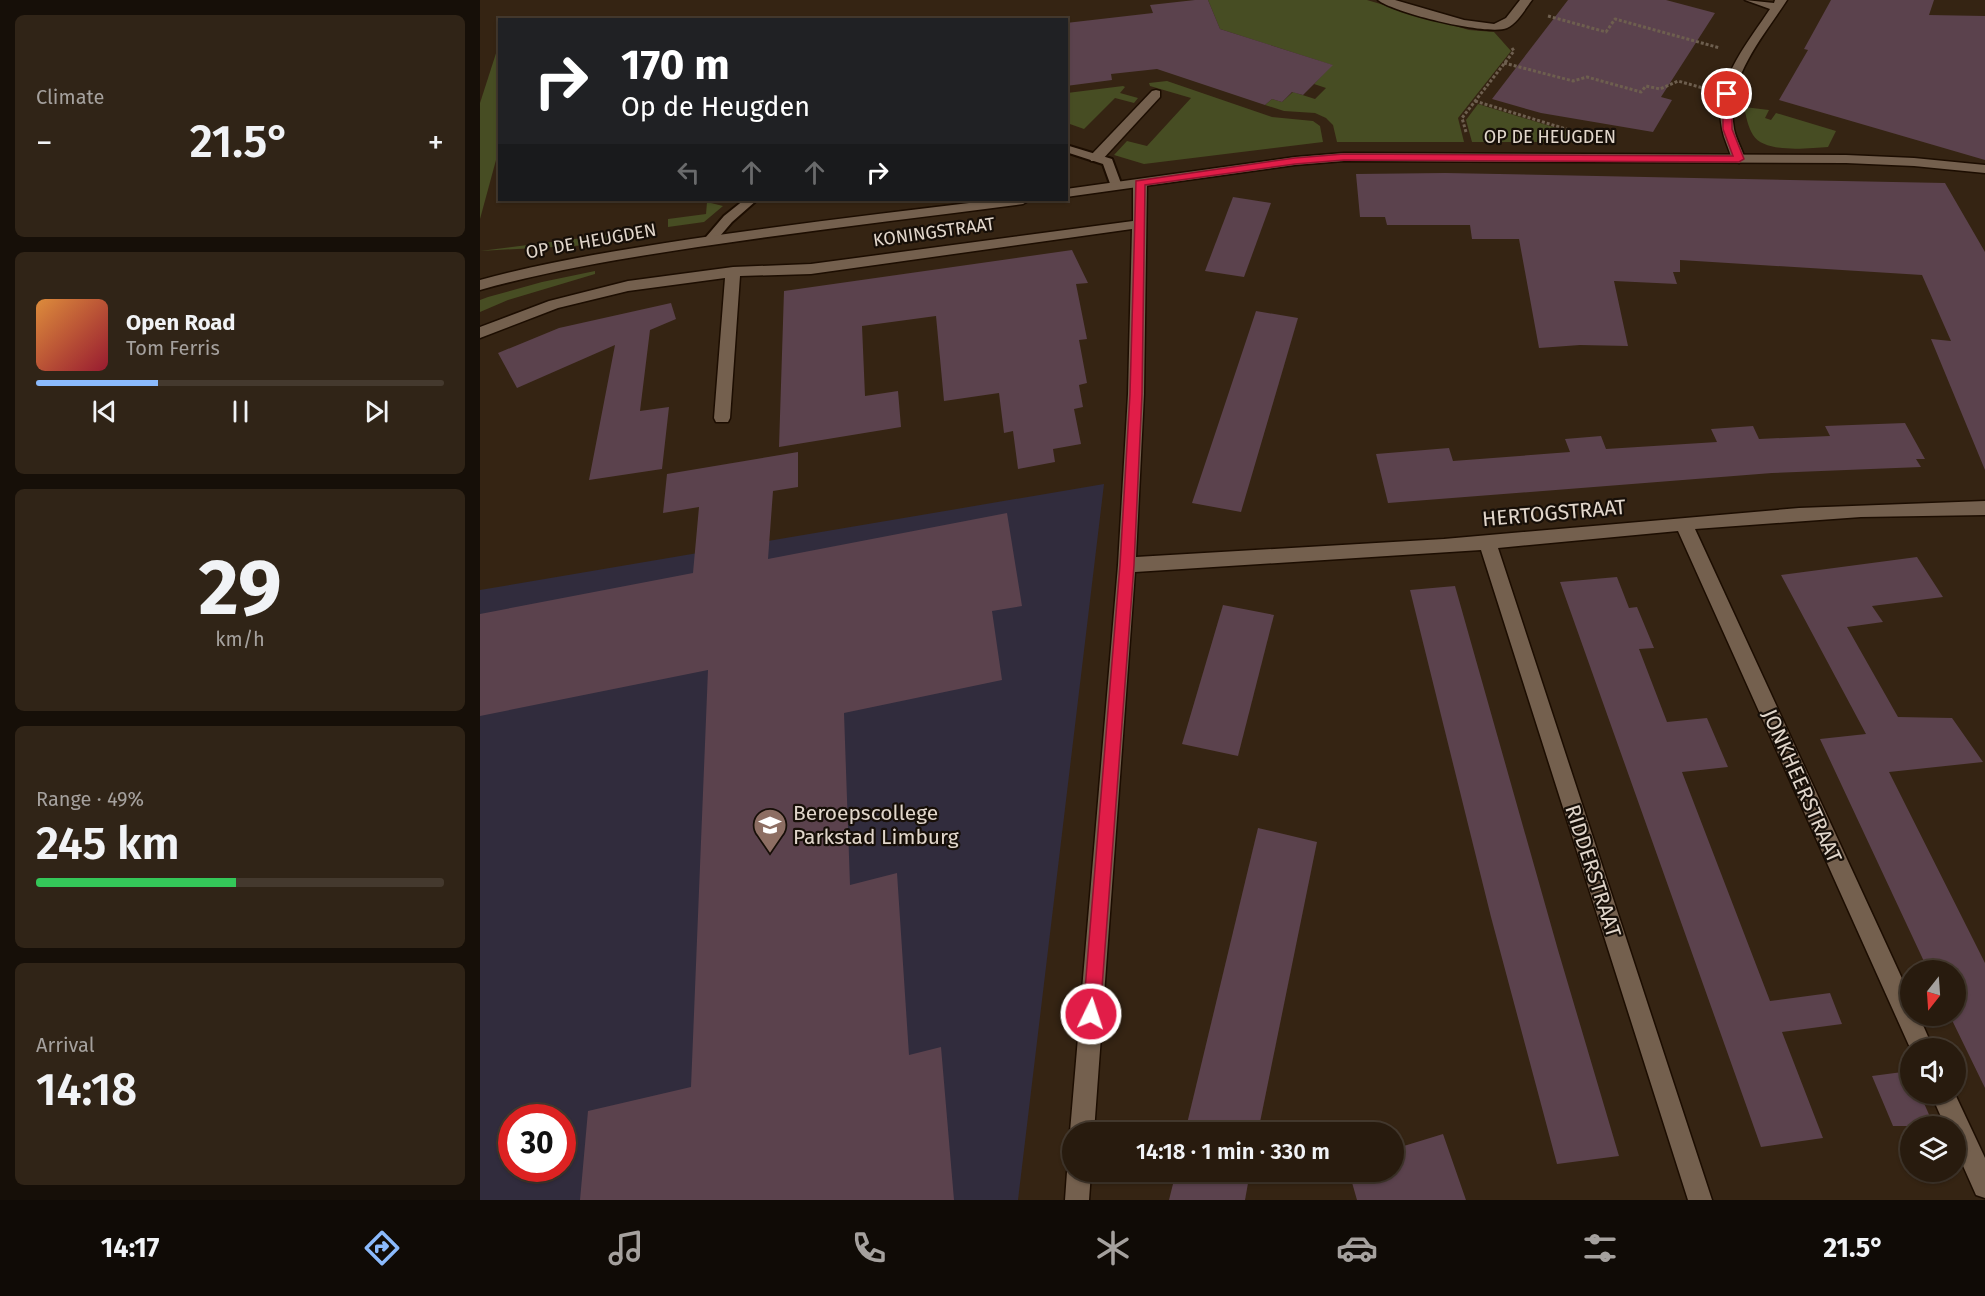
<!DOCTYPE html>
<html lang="en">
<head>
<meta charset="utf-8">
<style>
	:root { --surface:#281b0e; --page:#302417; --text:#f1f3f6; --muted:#a5a19e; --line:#44392e; --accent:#8bbafc }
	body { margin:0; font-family:"Fira Sans",sans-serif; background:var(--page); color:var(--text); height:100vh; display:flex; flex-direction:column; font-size:22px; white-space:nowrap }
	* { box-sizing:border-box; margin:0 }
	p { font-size:20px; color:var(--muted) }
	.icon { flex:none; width:33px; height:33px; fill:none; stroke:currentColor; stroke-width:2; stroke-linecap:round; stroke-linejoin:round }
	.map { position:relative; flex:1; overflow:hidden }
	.details { display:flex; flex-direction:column; gap:15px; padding:15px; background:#160f08; width:480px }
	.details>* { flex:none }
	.hud { position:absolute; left:18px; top:18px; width:570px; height:183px; border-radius:0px; box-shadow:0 2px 4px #0004,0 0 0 2px var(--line); background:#202124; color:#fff; overflow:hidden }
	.needle { width:39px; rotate:197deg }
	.fabs { position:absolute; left:1420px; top:960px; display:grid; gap:12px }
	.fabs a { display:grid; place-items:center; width:66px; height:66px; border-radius:50%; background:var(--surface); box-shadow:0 2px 4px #0004,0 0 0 2px var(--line); font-size:30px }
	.speed { position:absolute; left:18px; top:1104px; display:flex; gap:12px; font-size:30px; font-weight:700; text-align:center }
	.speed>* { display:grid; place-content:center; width:78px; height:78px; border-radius:50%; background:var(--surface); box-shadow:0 2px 4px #0004,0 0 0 2px var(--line); line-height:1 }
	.speed .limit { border:9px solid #d22; background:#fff; color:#111 }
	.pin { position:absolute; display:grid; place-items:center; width:51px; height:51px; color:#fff; margin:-26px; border:3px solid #fff; border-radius:50%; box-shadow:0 2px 6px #0007 }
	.me { position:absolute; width:66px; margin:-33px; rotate:4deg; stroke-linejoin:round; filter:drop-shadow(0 0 4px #0008) }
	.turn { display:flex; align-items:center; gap:21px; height:126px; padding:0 24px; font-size:27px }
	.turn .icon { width:78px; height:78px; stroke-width:2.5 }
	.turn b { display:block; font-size:42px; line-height:51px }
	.lanes { display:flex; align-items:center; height:57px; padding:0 24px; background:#0003; justify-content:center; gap:30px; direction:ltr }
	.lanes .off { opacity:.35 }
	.big { font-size:45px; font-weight:600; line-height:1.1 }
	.details .widget { flex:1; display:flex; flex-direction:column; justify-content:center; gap:9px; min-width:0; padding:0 21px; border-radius:9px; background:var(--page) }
	.details .dial { align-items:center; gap:0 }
	.dial b { font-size:78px; line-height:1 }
	.song { display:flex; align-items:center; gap:18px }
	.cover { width:72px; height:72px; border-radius:9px; background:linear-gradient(135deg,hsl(30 70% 55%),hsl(350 70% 35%)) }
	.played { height:6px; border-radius:3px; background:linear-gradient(90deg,var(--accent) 30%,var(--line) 30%) }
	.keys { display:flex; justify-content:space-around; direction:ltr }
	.heat { display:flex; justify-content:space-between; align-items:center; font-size:33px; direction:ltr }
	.charge { height:9px; border-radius:4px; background:linear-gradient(90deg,#34c759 49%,var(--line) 0) }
	.trip { position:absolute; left:582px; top:1122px; width:342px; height:60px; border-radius:30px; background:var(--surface); box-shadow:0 2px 4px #0004,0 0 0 2px var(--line); font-weight:600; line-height:60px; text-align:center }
	.tabs { display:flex; height:96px; justify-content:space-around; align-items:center; background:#100b06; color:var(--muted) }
	.tabs .icon { width:42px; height:42px }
	.tabs .current { color:var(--accent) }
	.tabs b { font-size:27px; color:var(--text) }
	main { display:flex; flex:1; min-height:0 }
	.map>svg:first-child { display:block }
	.education { fill:#312c3d; fill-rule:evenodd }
	.green { fill:#474d23 }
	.building { fill:#5b424d }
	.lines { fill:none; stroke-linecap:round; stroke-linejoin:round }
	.service-casing { stroke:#1c0d01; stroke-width:4 }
	.minor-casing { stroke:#1c0d01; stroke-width:3 }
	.tertiary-casing { stroke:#1c0d01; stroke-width:3 }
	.path { stroke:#6e5f4f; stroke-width:3; stroke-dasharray:3 2; stroke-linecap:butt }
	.service { fill:#74604e; fill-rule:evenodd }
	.minor { fill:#74604e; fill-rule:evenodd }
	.tertiary { fill:#74604e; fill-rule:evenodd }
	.route { fill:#e11d48; stroke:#92132f; stroke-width:1.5 }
	.labels { text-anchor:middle; stroke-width:4.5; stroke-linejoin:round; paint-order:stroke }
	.far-street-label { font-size:18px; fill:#e1d6cb; stroke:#170f08 }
	.street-label { font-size:21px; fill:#e1d6cb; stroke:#170f08 }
	.poi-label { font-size:21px; fill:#e1d6cb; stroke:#170f08; text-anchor:start }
</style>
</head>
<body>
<main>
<section class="details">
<div class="widget"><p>Climate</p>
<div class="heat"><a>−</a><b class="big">21.5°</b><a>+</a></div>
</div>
<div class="widget">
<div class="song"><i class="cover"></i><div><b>Open Road</b><p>Tom Ferris</p></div></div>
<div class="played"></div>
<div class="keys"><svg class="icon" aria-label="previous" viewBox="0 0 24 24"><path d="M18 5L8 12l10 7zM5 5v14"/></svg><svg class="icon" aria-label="pause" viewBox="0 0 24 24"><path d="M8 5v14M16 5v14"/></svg><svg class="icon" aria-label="next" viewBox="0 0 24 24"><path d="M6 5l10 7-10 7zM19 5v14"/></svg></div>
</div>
<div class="widget dial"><b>29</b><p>km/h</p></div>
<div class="widget"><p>Range · 49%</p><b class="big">245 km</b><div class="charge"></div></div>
<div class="widget"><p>Arrival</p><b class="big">14:18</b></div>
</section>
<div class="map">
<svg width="1505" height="1200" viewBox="0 0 1505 1200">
	<rect width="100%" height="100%" fill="#352413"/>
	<path class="education" d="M 624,484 L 538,1200 L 0,1200 L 0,590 ZM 32,1118 L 82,1118 L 82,1168 L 32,1168 Z"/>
	<g class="green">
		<polygon points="728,0 887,0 989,30 1014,32 1031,51 978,118 984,142 857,142 853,125 846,118 835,113 804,111 785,105 792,99 802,102 813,92 835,99 846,88 834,84 852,65 740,29"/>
		<polygon points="19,44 19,149 0,219 0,103"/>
		<polygon points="687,81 792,117 833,121 840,126 843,142 664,164 634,155 647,141 667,146 711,98 670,86 669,83"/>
		<polygon points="643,86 645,87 640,93 658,98 654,103 635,98 604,129 587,123 587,93"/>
		<polygon points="998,104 1122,142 992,142 986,120"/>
		<path d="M 1264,107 L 1289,110 L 1285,118 L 1291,120 L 1296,113 L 1356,131 L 1348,147 C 1328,148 1285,154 1273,135 C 1268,127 1266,116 1264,107 Z"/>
		<polygon points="227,202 243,206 224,222 188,227 188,219 226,214"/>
		<polygon points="173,229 173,237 110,245 0,251"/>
		<polygon points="115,271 115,274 28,300 0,312 0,300 8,297 62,282"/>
	</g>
	<g class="building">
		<polygon points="715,0 728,0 740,29 853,65 823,95 812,92 802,102 792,99 785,105 677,69 631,74 632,80 586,86 586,23 673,13 670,5"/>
		<polygon points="1088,0 1186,0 1235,13 1181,97 1192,100 1173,132 1061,113 1012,99"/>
		<polygon points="1351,0 1454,0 1449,15 1505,16 1505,160 1299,100 1328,50 1324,49"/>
		<polygon points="965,173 1465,183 1505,252 1505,470 1451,339 1471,341 1442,275 1200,260 1200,272 1193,272 1197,284 1134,281 1148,346 1100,345 1059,348 1039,239 992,239 990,225 907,225 905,217 880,217 876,174"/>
		<polygon points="753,197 791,203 764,277 725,271"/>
		<polygon points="592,250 608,283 596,284 607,339 599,340 607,383 599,385 603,407 594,409 601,444 573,449 575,462 538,469 533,431 524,433 519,393 464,401 456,316 382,326 385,396 418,391 421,427 299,447 304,291"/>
		<polygon points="191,303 196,319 170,330 160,411 189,407 182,469 109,480 135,345 37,388 18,353 79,328"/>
		<polygon points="776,311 818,318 761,512 712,503"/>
		<polygon points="1425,423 1445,459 1436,459 1441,467 1292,473 908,503 896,454 969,448 973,461 1090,452 1085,439 1121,436 1126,449 1237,442 1231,429 1273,426 1279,439 1350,436 1345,426"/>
		<polygon points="318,452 318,487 293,491 288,559 527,513 542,606 512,611 522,680 364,713 370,885 417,873 429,1055 461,1047 474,1200 100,1200 108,1111 211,1087 228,670 0,716 0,614 213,573 219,507 183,513 187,474"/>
		<polygon points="1437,557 1463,597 1392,606 1403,622 1367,627 1418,717 1472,718 1503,762 1409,772 1505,963 1505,1088 1470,1016 1476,1016 1476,970 1448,970 1340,739 1386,734 1301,575"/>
		<polygon points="1137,577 1149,608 1157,607 1174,648 1159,649 1187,722 1227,718 1248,767 1202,772 1290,1001 1350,993 1362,1024 1302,1032 1343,1138 1281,1147 1080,582"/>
		<polygon points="975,586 1078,950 1139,1156 1077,1164 1011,917 930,590"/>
		<polygon points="743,605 794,615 758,756 702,744"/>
		<polygon points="778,828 837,842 778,1132 705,1132"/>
		<polygon points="1430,1071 1431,1094 1440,1094 1454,1126 1413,1126 1392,1076"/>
		<polygon points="963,1134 986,1200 877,1200 869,1172 914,1172 914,1149"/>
		<polygon points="696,1172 770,1172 765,1200 689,1200"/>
	</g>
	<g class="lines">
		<g class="service-casing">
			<g id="service">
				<polygon points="586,145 632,159 642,186 640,189 632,189 623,164 586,152"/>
				<polygon points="264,200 277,200 252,222 234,243 226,243 224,240 226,237 244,216"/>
			</g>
		</g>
		<g class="minor-casing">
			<g id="minor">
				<path d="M 898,0 L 915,0 L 984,20 L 1014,24 L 1026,18 L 1040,0 L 1052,0 C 1045,9 1038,23 1027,28 C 1008,36 914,13 898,0 Z"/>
				<path d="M 1265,0 L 1294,3 L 1295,0 L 1307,0 C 1282,39 1245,79 1254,129 C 1256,139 1262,149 1265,159 L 1259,163 C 1251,161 1250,152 1247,145 C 1225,92 1263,50 1290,9 Z"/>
				<polygon points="676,90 680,91 680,97 621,161 611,161 610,158 611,155 672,91"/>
				<polygon points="660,179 667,183 664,394 656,557 964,539 1319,508 1505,501 1505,515 1381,517 1215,529 1431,998 1431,1016 1439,1016 1453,1048 1431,1050 1198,531 1018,548 1232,1200 1208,1200 1001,550 655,572 614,1132 592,1132 592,1138 590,1132 638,565 648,394 652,229 331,274 260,276 250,418 248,422 236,422 234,418 245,278 148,291 78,308 0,338 0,327 69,301 148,281 253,267 331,264 653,221 653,183"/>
				<polygon points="1451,1094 1475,1094 1505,1158 1505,1198 1496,1195 1476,1150 1476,1126 1465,1126"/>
				<polygon points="592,1162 592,1172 611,1172 609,1200 585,1200 587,1172"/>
			</g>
		</g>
		<g class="tertiary-casing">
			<g id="tertiary">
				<polygon points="864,153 1366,155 1434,158 1505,165 1505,173 1434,166 1366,163 864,161 815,165 586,197 586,189 815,157"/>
				<path d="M 514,200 L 550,200 L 543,204 C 435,218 326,231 218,247 C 145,258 72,270 0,290 L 0,280 C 69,261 140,250 211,239 C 312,224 413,212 514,200 Z"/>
			</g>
		</g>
		<g class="path">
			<polyline points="1068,16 1126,32 1135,19 1240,48"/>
			<polyline points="1024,63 1093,81 1107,77 1161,92 1166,86 1180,89 1198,81 1223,88"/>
			<polyline points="995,101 1089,130"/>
			<polyline points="986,132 982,118 1034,51 1032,48"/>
		</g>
		<use href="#service" class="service"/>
		<use href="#minor" class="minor"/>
		<use href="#tertiary" class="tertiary"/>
	</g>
	<polygon class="route" points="1247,92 1252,94 1252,129 1264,159 1259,162 864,160 815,164 665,185 662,394 654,565 620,1014 618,1020 611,1023 605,1020 603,1014 640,565 650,394 656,181 815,158 864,154 1253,156 1243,129 1243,94"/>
	<defs>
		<g id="school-pin" transform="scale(1.725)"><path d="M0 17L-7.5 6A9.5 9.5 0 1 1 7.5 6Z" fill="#8d6e63" stroke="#170f08"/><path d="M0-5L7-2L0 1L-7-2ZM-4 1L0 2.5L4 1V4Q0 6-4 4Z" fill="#fff"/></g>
	</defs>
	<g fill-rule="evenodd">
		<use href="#school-pin" x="290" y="825"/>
	</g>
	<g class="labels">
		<g class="far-street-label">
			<text x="1070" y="143">OP DE HEUGDEN</text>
			<text transform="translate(454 232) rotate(-8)" y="6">KONINGSTRAAT</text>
			<text transform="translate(111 241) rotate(-10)" y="6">OP DE HEUGDEN</text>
		</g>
		<g class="street-label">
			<text transform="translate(1074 513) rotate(-5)" y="7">HERTOGSTRAAT</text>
			<text transform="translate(1322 786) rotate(66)" y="7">JONKHEERSTRAAT</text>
			<text transform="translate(1113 871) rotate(72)" y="7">RIDDERSTRAAT</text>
		</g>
		<g class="poi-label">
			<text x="313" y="820">Beroepscollege<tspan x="313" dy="24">Parkstad Limburg</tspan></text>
		</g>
	</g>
</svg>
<div class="fabs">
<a><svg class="needle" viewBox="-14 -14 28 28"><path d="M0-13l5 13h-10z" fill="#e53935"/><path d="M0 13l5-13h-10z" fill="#a5a19e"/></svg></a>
<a><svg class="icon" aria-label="sound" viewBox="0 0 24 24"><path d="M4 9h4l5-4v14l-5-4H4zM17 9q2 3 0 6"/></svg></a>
<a><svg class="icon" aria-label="layers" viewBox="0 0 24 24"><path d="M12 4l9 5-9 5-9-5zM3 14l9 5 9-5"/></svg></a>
</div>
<div class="speed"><div class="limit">30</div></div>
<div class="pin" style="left:1247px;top:94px;background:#d93025"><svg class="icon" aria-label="arrive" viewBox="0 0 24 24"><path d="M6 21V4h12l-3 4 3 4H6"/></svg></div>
<svg class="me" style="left:611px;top:1014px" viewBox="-20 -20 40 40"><circle r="17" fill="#e11d48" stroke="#fff" stroke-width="3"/><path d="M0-11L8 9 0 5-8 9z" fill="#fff"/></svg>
<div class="trip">14:18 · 1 min · 330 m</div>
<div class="hud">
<div class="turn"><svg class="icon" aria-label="right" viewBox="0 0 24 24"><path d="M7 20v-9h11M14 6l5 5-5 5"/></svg><div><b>170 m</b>Op de Heugden</div></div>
<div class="lanes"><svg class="icon off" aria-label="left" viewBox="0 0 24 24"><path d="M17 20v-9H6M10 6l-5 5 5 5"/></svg><svg class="icon off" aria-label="ahead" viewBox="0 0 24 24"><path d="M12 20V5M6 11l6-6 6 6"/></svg><svg class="icon off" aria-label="ahead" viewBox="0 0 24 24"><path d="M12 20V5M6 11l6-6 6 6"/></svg><svg class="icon" aria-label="right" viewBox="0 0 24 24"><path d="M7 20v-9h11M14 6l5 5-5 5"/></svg></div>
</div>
</div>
</main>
<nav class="tabs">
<b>14:17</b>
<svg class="icon current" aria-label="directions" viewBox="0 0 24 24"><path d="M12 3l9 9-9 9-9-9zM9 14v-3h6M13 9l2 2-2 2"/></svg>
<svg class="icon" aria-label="music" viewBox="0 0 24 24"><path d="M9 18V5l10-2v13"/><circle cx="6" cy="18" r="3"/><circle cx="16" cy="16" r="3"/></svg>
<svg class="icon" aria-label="phone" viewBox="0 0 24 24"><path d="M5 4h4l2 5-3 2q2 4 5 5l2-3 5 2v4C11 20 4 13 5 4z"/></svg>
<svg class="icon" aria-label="climate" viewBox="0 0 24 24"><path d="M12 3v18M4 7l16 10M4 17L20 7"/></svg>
<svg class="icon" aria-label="car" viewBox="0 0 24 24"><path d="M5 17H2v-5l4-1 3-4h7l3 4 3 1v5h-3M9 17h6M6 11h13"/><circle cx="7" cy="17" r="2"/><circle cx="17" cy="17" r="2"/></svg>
<svg class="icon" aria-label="filters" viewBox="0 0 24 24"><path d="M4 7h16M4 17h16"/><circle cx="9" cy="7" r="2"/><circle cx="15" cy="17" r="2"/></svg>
<b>21.5°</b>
</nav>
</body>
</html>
